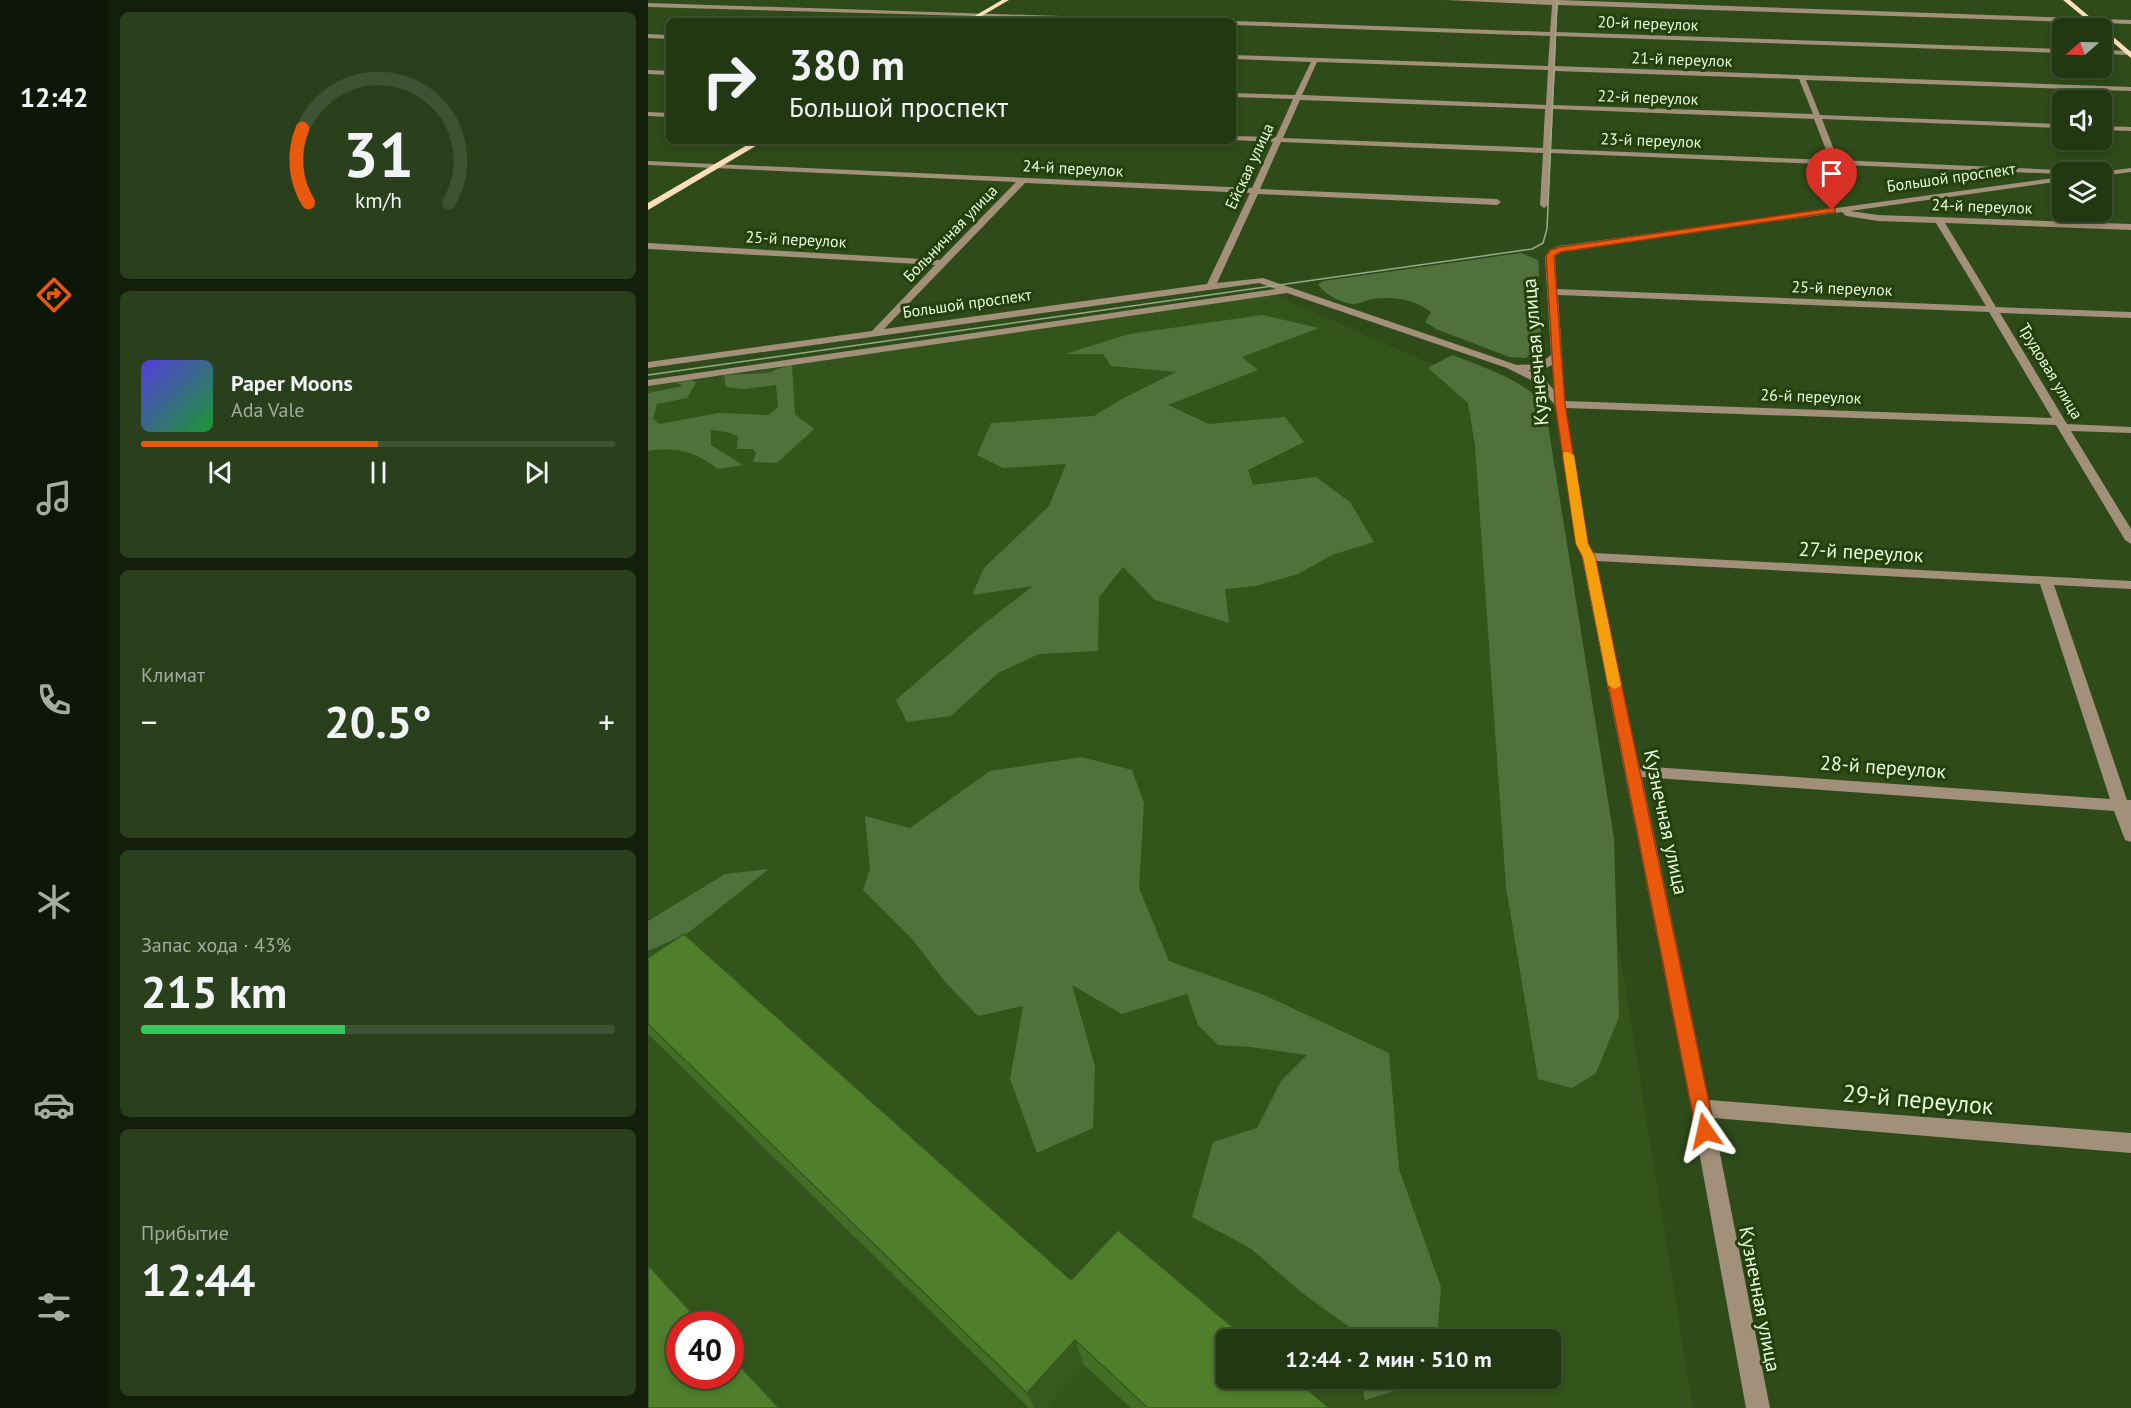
<!DOCTYPE html>
<html lang="ru">
<head>
<meta charset="utf-8">
<style>
	:root { --surface:#223813; --page:#2a3f1c; --text:#f1f3f6; --muted:#a2aca0; --line:#3f5233; --accent:#ea580c }
	body { margin:0; font-family:"PT Sans",sans-serif; background:var(--page); color:var(--text); height:100vh; display:flex; flex-direction:column; font-size:22px; white-space:nowrap }
	* { box-sizing:border-box; margin:0 }
	p { font-size:20px; color:var(--muted) }
	.icon { flex:none; width:33px; height:33px; fill:none; stroke:currentColor; stroke-width:2; stroke-linecap:round; stroke-linejoin:round }
	.map { position:relative; flex:1; overflow:hidden }
	.panel { display:flex; flex-direction:column; gap:12px; padding:12px; background:#131f0a; width:540px }
	.panel>* { flex:none }
	.guide { position:absolute; left:18px; top:18px; width:570px; height:126px; border-radius:9px; box-shadow:0 3px 9px #0003,0 0 0 2px var(--line); background:#223813; color:var(--text); overflow:hidden }
	.needle { width:39px; rotate:250deg }
	.buttons { position:absolute; left:1404px; top:18px; display:grid; gap:12px }
	.buttons a { display:grid; place-items:center; width:60px; height:60px; border-radius:9px; background:var(--surface); box-shadow:0 3px 9px #0003,0 0 0 2px var(--line); font-size:30px }
	.speed { position:absolute; left:18px; top:1311px; display:flex; gap:12px; font-size:30px; font-weight:700; text-align:center }
	.speed>* { display:grid; place-content:center; width:78px; height:78px; border-radius:50%; background:var(--surface); box-shadow:0 3px 9px #0003,0 0 0 2px var(--line); line-height:1 }
	.speed .limit { border:9px solid #d22; background:#fff; color:#111 }
	.pin { position:absolute; display:grid; place-items:center; width:51px; height:51px; color:#fff; margin:-62px -26px; border-radius:50% 50% 50% 0; rotate:-45deg; box-shadow:0 0 6px #0007 }
	.pin .icon { rotate:45deg }
	.me { position:absolute; width:66px; margin:-33px; rotate:349deg; stroke-linejoin:round; filter:drop-shadow(0 0 4px #0008) }
	.turn { display:flex; align-items:center; gap:21px; height:126px; padding:0 24px; font-size:27px }
	.turn .icon { width:78px; height:78px; stroke-width:2.5 }
	.turn b { display:block; font-size:42px; line-height:51px }
	.big { font-size:45px; font-weight:700; line-height:1.1 }
	.panel .widget { flex:1; display:flex; flex-direction:column; justify-content:center; gap:9px; min-width:0; padding:0 21px; border-radius:9px; background:var(--page) }
	.panel .dial { align-items:center; gap:0 }
	.dial svg { height:156px; overflow:visible; fill:none; stroke:var(--line); stroke-width:7; stroke-linecap:round; text-anchor:middle }
	.dial text { fill:var(--text); stroke:none }
	.song { display:flex; align-items:center; gap:18px }
	.cover { width:72px; height:72px; border-radius:9px; background:linear-gradient(135deg,hsl(250 70% 55%),hsl(130 70% 35%)) }
	.played { height:6px; border-radius:3px; background:linear-gradient(90deg,var(--accent) 50%,var(--line) 50%) }
	.keys { display:flex; justify-content:space-around; direction:ltr }
	.heat { display:flex; justify-content:space-between; align-items:center; font-size:33px; direction:ltr }
	.charge { height:9px; border-radius:4px; background:linear-gradient(90deg,#34c759 43%,var(--line) 0) }
	.trip { position:absolute; left:568px; top:1329px; width:345px; height:60px; border-radius:9px; background:var(--surface); box-shadow:0 3px 9px #0003,0 0 0 2px var(--line); font-weight:700; line-height:60px; text-align:center }
	main { display:flex; flex:1; min-height:0 }
	.menu { display:flex; flex-direction:column; width:108px; justify-content:space-around; align-items:center; background:#0e1608; color:var(--muted) }
	.menu .icon { width:42px; height:42px }
	.menu .selected { color:var(--accent) }
	.menu b { font-size:27px; color:var(--text) }
	.map>svg:first-child { display:block }
	.built { fill:#33541a; fill-rule:evenodd }
	.green { fill:#51713c }
	.lines { fill:none; stroke-linecap:round; stroke-linejoin:round }
	.minor { fill:#a2907a; fill-rule:evenodd }
	.major { fill:#fbdfbb; fill-rule:evenodd }
	.tram { stroke:#95ac86; stroke-width:1.5 }
	.wall { fill:#446d25 }
	.shaded-wall { fill:#37591e }
	.building { fill:#4f7f2b; stroke:#37591e; stroke-width:1.5 }
	.route { fill:#ea580c; stroke:#983908; stroke-width:1.5 }
	.slow { fill:#f59e0b }
	.labels { text-anchor:middle; stroke-width:6; stroke-linejoin:round; paint-order:stroke }
	.far-street-label { font-size:16px; fill:#e8fade; stroke:#24400d }
	.street-label { font-size:20px; fill:#e8fade; stroke:#24400d }
	.near-street-label { font-size:24px; fill:#e8fade; stroke:#24400d }
</style>
</head>
<body>
<main>
<nav class="menu">
<b>12:42</b>
<svg class="icon selected" aria-label="directions" viewBox="0 0 24 24"><path d="M12 3l9 9-9 9-9-9zM9 14v-3h6M13 9l2 2-2 2"/></svg>
<svg class="icon" aria-label="music" viewBox="0 0 24 24"><path d="M9 18V5l10-2v13"/><circle cx="6" cy="18" r="3"/><circle cx="16" cy="16" r="3"/></svg>
<svg class="icon" aria-label="phone" viewBox="0 0 24 24"><path d="M5 4h4l2 5-3 2q2 4 5 5l2-3 5 2v4C11 20 4 13 5 4z"/></svg>
<svg class="icon" aria-label="climate" viewBox="0 0 24 24"><path d="M12 3v18M4 7l16 10M4 17L20 7"/></svg>
<svg class="icon" aria-label="car" viewBox="0 0 24 24"><path d="M5 17H2v-5l4-1 3-4h7l3 4 3 1v5h-3M9 17h6M6 11h13"/><circle cx="7" cy="17" r="2"/><circle cx="17" cy="17" r="2"/></svg>
<svg class="icon" aria-label="filters" viewBox="0 0 24 24"><path d="M4 7h16M4 17h16"/><circle cx="9" cy="7" r="2"/><circle cx="15" cy="17" r="2"/></svg>
</nav>
<section class="panel">
<div class="widget dial"><svg viewBox="0 0 100 80">
<path d="M14 69A42 42 0 1 1 86 69"/>
<path d="M14 69A42 42 0 0 1 11 31" stroke="#ea580c"/>
<text x="50" y="56" font-size="32" font-weight="700">31</text>
<text x="50" y="72" font-size="11">km/h</text>
</svg></div>
<div class="widget">
<div class="song"><i class="cover"></i><div><b>Paper Moons</b><p>Ada Vale</p></div></div>
<div class="played"></div>
<div class="keys"><svg class="icon" aria-label="previous" viewBox="0 0 24 24"><path d="M18 5L8 12l10 7zM5 5v14"/></svg><svg class="icon" aria-label="pause" viewBox="0 0 24 24"><path d="M8 5v14M16 5v14"/></svg><svg class="icon" aria-label="next" viewBox="0 0 24 24"><path d="M6 5l10 7-10 7zM19 5v14"/></svg></div>
</div>
<div class="widget"><p>Климат</p>
<div class="heat"><a>−</a><b class="big">20.5°</b><a>+</a></div>
</div>
<div class="widget"><p>Запас хода · 43%</p><b class="big">215 km</b><div class="charge"></div></div>
<div class="widget"><p>Прибытие</p><b class="big">12:44</b></div>
</section>
<div class="map">
<svg width="1483" height="1408" viewBox="0 0 1483 1408">
	<rect width="100%" height="100%" fill="#2e4b19"/>
	<path class="built" d="M 622,293 L 884,408 L 1045,1408 L 0,1408 L 0,384 ZM 32,1324 L 82,1324 L 82,1376 L 32,1376 ZM 579,1340 L 903,1340 L 903,1378 L 579,1378 Z"/>
	<g class="green">
		<path d="M 873,253 L 890,260 C 892,271 890,281 890,292 C 890,299 893,305 894,311 C 895,329 891,346 878,358 L 861,357 L 788,329 L 777,322 L 783,312 C 766,299 745,296 724,299 C 718,300 712,304 706,304 C 695,304 675,294 670,284 L 676,281 Z"/>
		<polygon points="614,315 671,328 594,357 610,370 520,405 561,424 637,417 656,442 600,470 605,485 668,477 702,502 726,542 684,555 650,574 608,586 577,589 581,623 507,600 475,567 451,597 450,651 391,654 350,673 303,716 259,722 248,700 332,627 385,586 324,595 336,568 401,506 418,464 355,468 329,455 343,423 446,416 472,400 528,372 463,366 455,354 417,354 481,334"/>
		<path d="M 804,355 C 827,364 879,381 892,402 C 896,408 897,418 900,425 L 966,838 L 971,1017 L 948,1073 L 924,1088 L 890,1079 L 858,887 L 827,446 L 820,403 L 780,368 Z"/>
		<path d="M 144,364 L 147,414 L 166,429 L 129,463 L 105,462 L 108,453 L 105,449 L 89,449 L 90,436 L 79,432 L 63,430 L 63,445 L 95,465 L 70,469 C 45,451 30,447 0,451 L 0,393 L 35,386 L 28,382 L 44,380 L 48,383 L 39,398 L 9,404 L 5,419 L 11,424 L 71,413 L 121,415 L 130,407 L 128,385 L 97,389 L 78,387 L 76,375 L 119,373 Z"/>
		<polygon points="434,757 484,770 496,803 491,888 521,961 616,995 741,1053 751,1169 793,1287 789,1339 703,1339 700,1326 658,1296 602,1248 544,1217 565,1142 609,1128 633,1081 659,1055 602,1047 570,1045 550,1025 539,994 474,1014 424,985 447,1066 445,1128 389,1153 362,1079 375,1006 330,1016 298,983 264,939 215,890 222,869 217,816 262,828 342,771"/>
		<polygon points="121,869 40,933 0,951 0,921 77,874"/>
		<polygon points="712,1379 712,1378 786,1379 717,1400"/>
	</g>
	<g class="lines">
		<g class="minor">
			<path d="M 798,0 L 910,0 L 1483,20 L 1483,24 L 910,5 L 908,32 L 1414,49 L 1414,53 L 908,36 L 907,66 L 1483,87 L 1483,91 L 1158,80 L 1172,115 L 1414,124 L 1414,128 L 1174,119 L 1190,160 L 1412,170 L 1416,172 L 1412,174 L 903,153 L 900,205 L 896,208 L 892,205 L 895,153 L 633,142 L 612,189 L 849,199 L 853,202 L 849,205 L 610,194 L 569,283 L 615,278 L 869,365 L 891,364 L 903,355 L 897,256 L 902,250 L 911,246 L 1414,177 L 1414,181 L 1202,211 L 1230,215 L 1483,224 L 1483,230 L 1297,223 L 1348,307 L 1483,312 L 1483,318 L 1352,313 L 1419,424 L 1483,427 L 1483,433 L 1423,431 L 1483,529 L 1483,544 L 1477,540 L 1408,425 L 918,408 L 940,544 L 946,553 L 1483,581 L 1483,589 L 1406,585 L 1479,800 L 1483,800 L 1483,842 L 1477,840 L 1466,811 L 994,777 L 1061,1100 L 1483,1133 L 1483,1153 L 1065,1118 L 1122,1408 L 1098,1408 L 1043,1108 L 934,557 L 928,544 L 907,405 L 887,382 L 859,368 L 639,293 L 0,386 L 0,380 L 628,289 L 611,283 L 0,368 L 0,362 L 224,331 L 287,265 L 0,249 L 0,243 L 292,260 L 368,182 L 0,165 L 0,161 L 604,188 L 625,142 L 585,140 L 585,136 L 628,137 L 645,99 L 585,97 L 585,93 L 647,95 L 663,62 L 585,59 L 585,55 L 900,66 L 902,36 L 585,25 L 585,21 L 902,32 L 904,5 ZM 669,62 L 900,70 L 898,105 L 654,95 ZM 907,71 L 1151,79 L 1165,114 L 905,105 ZM 652,100 L 897,109 L 895,148 L 635,138 ZM 905,109 L 1166,119 L 1182,160 L 903,149 ZM 377,183 L 602,193 L 559,284 L 236,329 ZM 1194,212 L 1198,216 L 1230,221 L 1288,223 L 1338,306 L 909,289 L 907,256 L 913,251 ZM 910,295 L 1341,312 L 1404,418 L 917,401 ZM 904,365 L 906,390 L 895,378 L 880,370 L 894,370 ZM 948,561 L 1392,584 L 1462,799 L 991,766 Z"/>
			<polygon points="0,3 507,19 510,21 0,7"/>
			<polygon points="0,34 21,35 21,39 0,38"/>
			<polygon points="1454,50 1483,51 1483,55 1454,54"/>
			<polygon points="0,70 21,71 21,75 0,74"/>
			<polygon points="0,112 21,113 21,117 0,116"/>
			<polygon points="1454,126 1483,127 1483,131 1454,130"/>
			<polygon points="1483,168 1483,172 1454,176 1454,172 1451,172"/>
		</g>
		<g class="major">
			<polygon points="354,0 361,0 325,21 318,21"/>
			<polygon points="1415,0 1422,0 1483,52 1483,58 1454,33 1454,28 1449,28"/>
			<polygon points="106,141 116,141 0,210 0,203"/>
		</g>
		<polyline class="tram" points="0,375 884,249 895,243 899,229 909,0"/>
	</g>
	<polygon class="wall" points="0,958 423,1280 681,1408 483,1408 436,1365 398,1408 381,1408 0,1034"/>
	<polygon class="shaded-wall" points="427,1340 436,1365 398,1408 386,1408 379,1393"/>
	<g class="building">
		<polygon points="36,934 423,1280 470,1230 600,1340 579,1340 579,1378 646,1378 681,1408 500,1408 427,1340 379,1393 0,1024 0,958"/>
		<polygon points="0,1265 54,1324 32,1324 32,1376 82,1376 82,1355 131,1408 0,1408"/>
	</g>
	<polygon class="route" points="1184,208 1187,208 1187,212 913,252 906,256 917,404 940,544 947,557 1067,1131 1064,1137 1057,1140 1051,1137 1048,1131 935,557 928,544 907,404 898,256 902,250 912,247"/>
	<polygon class="slow" points="916,452 920,452 926,455 940,544 947,557 973,685 967,689 960,685 935,557 928,544 915,455"/>
	<g class="labels">
		<g class="far-street-label">
			<text transform="translate(1000 23) rotate(2)" y="6">20-й переулок</text>
			<text transform="translate(1034 59) rotate(2)" y="6">21-й переулок</text>
			<text transform="translate(1000 97) rotate(2)" y="6">22-й переулок</text>
			<text transform="translate(1003 140) rotate(2)" y="6">23-й переулок</text>
			<text transform="translate(601 166) rotate(-65)" y="6">Ейская улица</text>
			<text transform="translate(425 168) rotate(3)" y="6">24-й переулок</text>
			<text transform="translate(1303 177) rotate(-8)" y="6">Большой проспект</text>
			<text transform="translate(1334 206) rotate(2)" y="6">24-й переулок</text>
			<text transform="translate(302 233) rotate(-46)" y="6">Больничная улица</text>
			<text transform="translate(148 239) rotate(3)" y="6">25-й переулок</text>
			<text transform="translate(1194 288) rotate(2)" y="6">25-й переулок</text>
			<text transform="translate(319 303) rotate(-8)" y="6">Большой проспект</text>
			<text transform="translate(1403 371) rotate(59)" y="6">Трудовая улица</text>
			<text transform="translate(1163 396) rotate(2)" y="6">26-й переулок</text>
		</g>
		<g class="street-label">
			<text transform="translate(887 352) rotate(-95)" y="7">Кузнечная улица</text>
			<text transform="translate(1213 552) rotate(3)" y="7">27-й переулок</text>
			<text transform="translate(1235 767) rotate(4)" y="7">28-й переулок</text>
			<text transform="translate(1018 822) rotate(78)" y="7">Кузнечная улица</text>
			<text transform="translate(1112 1299) rotate(79)" y="7">Кузнечная улица</text>
		</g>
		<g class="near-street-label">
			<text transform="translate(1270 1100) rotate(5)" y="8">29-й переулок</text>
		</g>
	</g>
</svg>
<div class="buttons">
<a><svg class="needle" viewBox="-14 -14 28 28"><path d="M0-13l5 13h-10z" fill="#e53935"/><path d="M0 13l5-13h-10z" fill="#a2aca0"/></svg></a>
<a><svg class="icon" aria-label="sound" viewBox="0 0 24 24"><path d="M4 9h4l5-4v14l-5-4H4zM17 9q2 3 0 6"/></svg></a>
<a><svg class="icon" aria-label="layers" viewBox="0 0 24 24"><path d="M12 4l9 5-9 5-9-5zM3 14l9 5 9-5"/></svg></a>
</div>
<div class="speed"><div class="limit">40</div></div>
<div class="pin" style="left:1184px;top:210px;background:#d93025"><svg class="icon" aria-label="arrive" viewBox="0 0 24 24"><path d="M6 21V4h12l-3 4 3 4H6"/></svg></div>
<svg class="me" style="left:1057px;top:1131px" viewBox="-20 -20 40 40"><path d="M0-17L14 15 0 8-14 15z" fill="#ea580c" stroke="#fff" stroke-width="4"/></svg>
<div class="trip">12:44 · 2 мин · 510 m</div>
<div class="guide">
<div class="turn"><svg class="icon" aria-label="right" viewBox="0 0 24 24"><path d="M7 20v-9h11M14 6l5 5-5 5"/></svg><div><b>380 m</b>Большой проспект</div></div>
</div>
</div>
</main>
</body>
</html>
